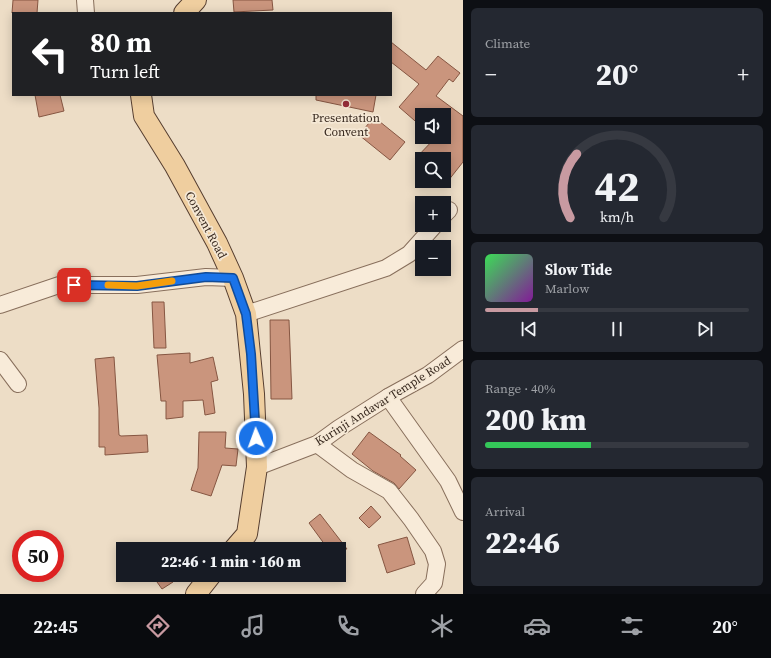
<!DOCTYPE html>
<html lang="en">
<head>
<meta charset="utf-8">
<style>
	:root { --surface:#171b24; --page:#242831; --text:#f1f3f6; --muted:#9ea1a6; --line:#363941; --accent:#c89aa1 }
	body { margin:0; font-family:"Source Serif 4",serif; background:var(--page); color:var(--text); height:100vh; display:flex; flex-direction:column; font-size:15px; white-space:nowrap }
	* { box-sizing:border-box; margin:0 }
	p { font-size:13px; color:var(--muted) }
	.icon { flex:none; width:22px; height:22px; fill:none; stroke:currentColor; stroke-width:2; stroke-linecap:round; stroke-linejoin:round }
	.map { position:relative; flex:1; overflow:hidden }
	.drawer { display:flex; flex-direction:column; gap:8px; padding:8px; background:#0d0f14; width:308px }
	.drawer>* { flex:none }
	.top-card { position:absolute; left:12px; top:12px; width:380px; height:84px; border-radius:0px; box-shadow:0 2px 10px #0003; background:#202124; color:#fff; overflow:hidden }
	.fabs { position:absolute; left:415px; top:108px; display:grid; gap:8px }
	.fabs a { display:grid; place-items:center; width:36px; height:36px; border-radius:0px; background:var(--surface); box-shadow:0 2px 10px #0003; font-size:20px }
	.speed { position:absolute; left:12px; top:530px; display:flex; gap:8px; font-size:20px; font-weight:700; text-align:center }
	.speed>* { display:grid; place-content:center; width:52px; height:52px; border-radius:50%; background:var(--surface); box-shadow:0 2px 10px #0003; line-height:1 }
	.speed .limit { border:6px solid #d22; background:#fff; color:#111 }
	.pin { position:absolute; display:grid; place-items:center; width:34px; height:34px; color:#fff; margin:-17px; border-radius:8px; box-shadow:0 2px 6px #0006 }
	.me { position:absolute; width:44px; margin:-22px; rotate:358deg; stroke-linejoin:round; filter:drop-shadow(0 0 3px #0008) }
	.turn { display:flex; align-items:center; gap:14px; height:84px; padding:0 12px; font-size:18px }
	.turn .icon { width:52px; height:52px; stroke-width:2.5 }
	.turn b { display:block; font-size:28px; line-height:34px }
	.big { font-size:30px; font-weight:800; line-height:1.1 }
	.drawer .widget { flex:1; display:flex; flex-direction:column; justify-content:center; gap:6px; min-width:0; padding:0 14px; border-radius:6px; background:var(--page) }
	.drawer .dial { align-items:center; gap:0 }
	.dial svg { height:104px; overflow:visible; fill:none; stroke:var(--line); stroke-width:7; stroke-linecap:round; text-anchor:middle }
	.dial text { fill:var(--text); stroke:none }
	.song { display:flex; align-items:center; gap:12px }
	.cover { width:48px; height:48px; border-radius:6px; background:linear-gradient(135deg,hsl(130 70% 55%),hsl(290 70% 35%)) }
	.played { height:4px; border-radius:2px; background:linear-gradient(90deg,var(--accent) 20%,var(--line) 20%) }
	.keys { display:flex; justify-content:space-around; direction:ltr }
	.heat { display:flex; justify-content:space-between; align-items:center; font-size:22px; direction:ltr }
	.charge { height:6px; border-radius:3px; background:linear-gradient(90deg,#34c759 40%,var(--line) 0) }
	.trip { position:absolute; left:116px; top:542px; width:230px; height:40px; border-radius:0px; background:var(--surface); box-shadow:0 2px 10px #0003; font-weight:800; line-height:40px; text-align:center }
	.dock { display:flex; height:64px; justify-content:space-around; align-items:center; background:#090b0e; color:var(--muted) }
	.dock .icon { width:28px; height:28px }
	.dock .active { color:var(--accent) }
	.dock b { font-size:18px; color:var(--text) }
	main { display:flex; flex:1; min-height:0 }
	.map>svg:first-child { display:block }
	.building { fill:#ca957d; stroke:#865642 }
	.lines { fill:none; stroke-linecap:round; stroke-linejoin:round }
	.minor-casing { stroke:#886f5c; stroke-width:18 }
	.major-casing { stroke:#563e30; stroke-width:22 }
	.minor { stroke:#f8ebd9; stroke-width:16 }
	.major { stroke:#efce9f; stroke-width:20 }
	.route-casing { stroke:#114b97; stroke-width:10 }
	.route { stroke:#1a73e8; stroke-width:7 }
	.slow { stroke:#f59e0b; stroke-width:7 }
	.poi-dot { fill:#952d39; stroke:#f5e8d5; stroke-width:1.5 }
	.labels { text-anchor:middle; stroke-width:3.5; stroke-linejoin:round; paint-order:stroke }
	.poi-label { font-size:12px; fill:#38291f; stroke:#f5e8d5 }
	.street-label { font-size:12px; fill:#38291f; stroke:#f5e8d5 }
</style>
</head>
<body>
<main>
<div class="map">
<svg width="463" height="594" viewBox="0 0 463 594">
	<rect width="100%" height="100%" fill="#edddc6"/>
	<g class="building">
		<polygon points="13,0 38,0 37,13 12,13"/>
		<polygon points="233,0 272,0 273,10 234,12"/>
		<polygon points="391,42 426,70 438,56 460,73 453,82 449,79 436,96 463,116 463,162 444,186 444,159 415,159 436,137 444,137 444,115 422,115 422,127 399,107 419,84 391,62"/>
		<polygon points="35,95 60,95 64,111 39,117"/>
		<polygon points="316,95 376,95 373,112 316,100"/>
		<polygon points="374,117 405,142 390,160 359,135"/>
		<polygon points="152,302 164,302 166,348 154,348"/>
		<polygon points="270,320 289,320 292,399 271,399"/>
		<polygon points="190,353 190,363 213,357 218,380 211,382 215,413 205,415 203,400 183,401 183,417 166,419 166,401 161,401 157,355"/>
		<polygon points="114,357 119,435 121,436 147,435 148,452 105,455 105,447 99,447 99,408 95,359"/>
		<polygon points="199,432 226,432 225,448 238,449 236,466 222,465 211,496 191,490 198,468"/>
		<polygon points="369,432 401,455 400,456 416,470 399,489 394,483 373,471 352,454"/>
		<polygon points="371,506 381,517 369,528 359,518"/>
		<polygon points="320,514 347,549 328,549 309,523"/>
		<polygon points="407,537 415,564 387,573 378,545"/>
		<polygon points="152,575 169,575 173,582 162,589"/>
	</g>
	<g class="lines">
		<g class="minor-casing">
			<g id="minor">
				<polyline points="85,0 86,13"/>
				<polyline points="444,215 449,210"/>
				<polyline points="0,305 59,285 137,285 206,277 233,278"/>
				<polyline points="246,314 386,268 409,254 435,225"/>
				<polyline points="0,360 18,384"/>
				<polyline points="388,397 448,481 463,512"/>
				<polyline points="317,444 352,470 389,491 411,519 433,551 437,564 434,583 424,594"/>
				<polyline points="257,467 317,444 339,428 388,397 428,375 463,349"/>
			</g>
		</g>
		<g class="major-casing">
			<g id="major">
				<polyline points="184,13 196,0"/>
				<polyline points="141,95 144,116 175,166 217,243 233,278 246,314 254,394 257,467 247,534 234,549"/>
				<polyline points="196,594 211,575"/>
			</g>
		</g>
		<use href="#minor" class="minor"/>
		<use href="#major" class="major"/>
	</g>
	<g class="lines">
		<g class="route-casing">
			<polyline id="route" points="74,285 137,286 206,277 233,278 246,314 251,354 256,438"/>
		</g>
		<use href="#route" class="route"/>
		<polyline class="slow" points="108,285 137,286 172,281"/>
	</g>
	<circle class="poi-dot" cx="346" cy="104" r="4"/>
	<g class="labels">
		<g class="poi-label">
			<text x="346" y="122">Presentation<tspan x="346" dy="14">Convent</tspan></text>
		</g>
		<g class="street-label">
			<text transform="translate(206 225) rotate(62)" y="4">Convent Road</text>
			<text transform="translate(383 401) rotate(-32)" y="4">Kurinji Andavar Temple Road</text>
		</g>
	</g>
</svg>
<div class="fabs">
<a><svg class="icon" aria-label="sound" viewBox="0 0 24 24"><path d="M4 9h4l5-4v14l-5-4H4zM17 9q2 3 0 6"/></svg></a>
<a><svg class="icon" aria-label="search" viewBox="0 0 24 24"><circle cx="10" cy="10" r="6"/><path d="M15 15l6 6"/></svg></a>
<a>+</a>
<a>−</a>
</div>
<div class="speed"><div class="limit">50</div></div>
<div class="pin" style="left:74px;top:285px;background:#d93025"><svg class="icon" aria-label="arrive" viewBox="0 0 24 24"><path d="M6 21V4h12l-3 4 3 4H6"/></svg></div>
<svg class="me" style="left:256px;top:438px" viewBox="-20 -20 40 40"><circle r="17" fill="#1a73e8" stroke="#fff" stroke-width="3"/><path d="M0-11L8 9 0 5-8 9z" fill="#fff"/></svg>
<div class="trip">22:46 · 1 min · 160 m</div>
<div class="top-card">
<div class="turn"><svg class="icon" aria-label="left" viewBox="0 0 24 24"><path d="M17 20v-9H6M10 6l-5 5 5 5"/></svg><div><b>80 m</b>Turn left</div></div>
</div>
</div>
<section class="drawer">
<div class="widget"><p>Climate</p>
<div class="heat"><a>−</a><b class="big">20°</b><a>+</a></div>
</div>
<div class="widget dial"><svg viewBox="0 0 100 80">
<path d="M14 69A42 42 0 1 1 86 69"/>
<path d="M14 69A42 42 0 0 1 19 20" stroke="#c89aa1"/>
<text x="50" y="56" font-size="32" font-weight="700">42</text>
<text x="50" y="72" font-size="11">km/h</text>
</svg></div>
<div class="widget">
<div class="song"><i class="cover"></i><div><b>Slow Tide</b><p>Marlow</p></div></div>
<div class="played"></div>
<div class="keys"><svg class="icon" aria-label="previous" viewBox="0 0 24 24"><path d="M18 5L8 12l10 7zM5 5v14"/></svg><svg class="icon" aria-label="pause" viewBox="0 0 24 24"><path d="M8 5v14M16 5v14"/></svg><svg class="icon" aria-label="next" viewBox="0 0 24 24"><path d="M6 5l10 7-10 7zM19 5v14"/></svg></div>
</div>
<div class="widget"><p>Range · 40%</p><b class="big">200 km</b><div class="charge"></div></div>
<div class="widget"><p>Arrival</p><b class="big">22:46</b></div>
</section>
</main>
<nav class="dock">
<b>22:45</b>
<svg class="icon active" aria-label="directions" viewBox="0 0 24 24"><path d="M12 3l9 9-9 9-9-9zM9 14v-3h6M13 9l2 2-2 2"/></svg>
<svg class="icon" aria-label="music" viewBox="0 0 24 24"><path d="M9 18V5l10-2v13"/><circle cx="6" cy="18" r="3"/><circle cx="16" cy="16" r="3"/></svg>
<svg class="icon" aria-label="phone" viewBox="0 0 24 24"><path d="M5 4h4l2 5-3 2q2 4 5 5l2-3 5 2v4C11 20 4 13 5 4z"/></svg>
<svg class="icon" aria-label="climate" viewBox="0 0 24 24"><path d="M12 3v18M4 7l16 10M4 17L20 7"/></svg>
<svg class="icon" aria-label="car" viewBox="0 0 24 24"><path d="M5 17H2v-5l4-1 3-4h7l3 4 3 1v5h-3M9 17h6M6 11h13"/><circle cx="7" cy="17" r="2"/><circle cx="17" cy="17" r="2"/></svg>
<svg class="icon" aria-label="filters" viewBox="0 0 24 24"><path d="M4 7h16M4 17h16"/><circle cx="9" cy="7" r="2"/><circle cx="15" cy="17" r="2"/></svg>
<b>20°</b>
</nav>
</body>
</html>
